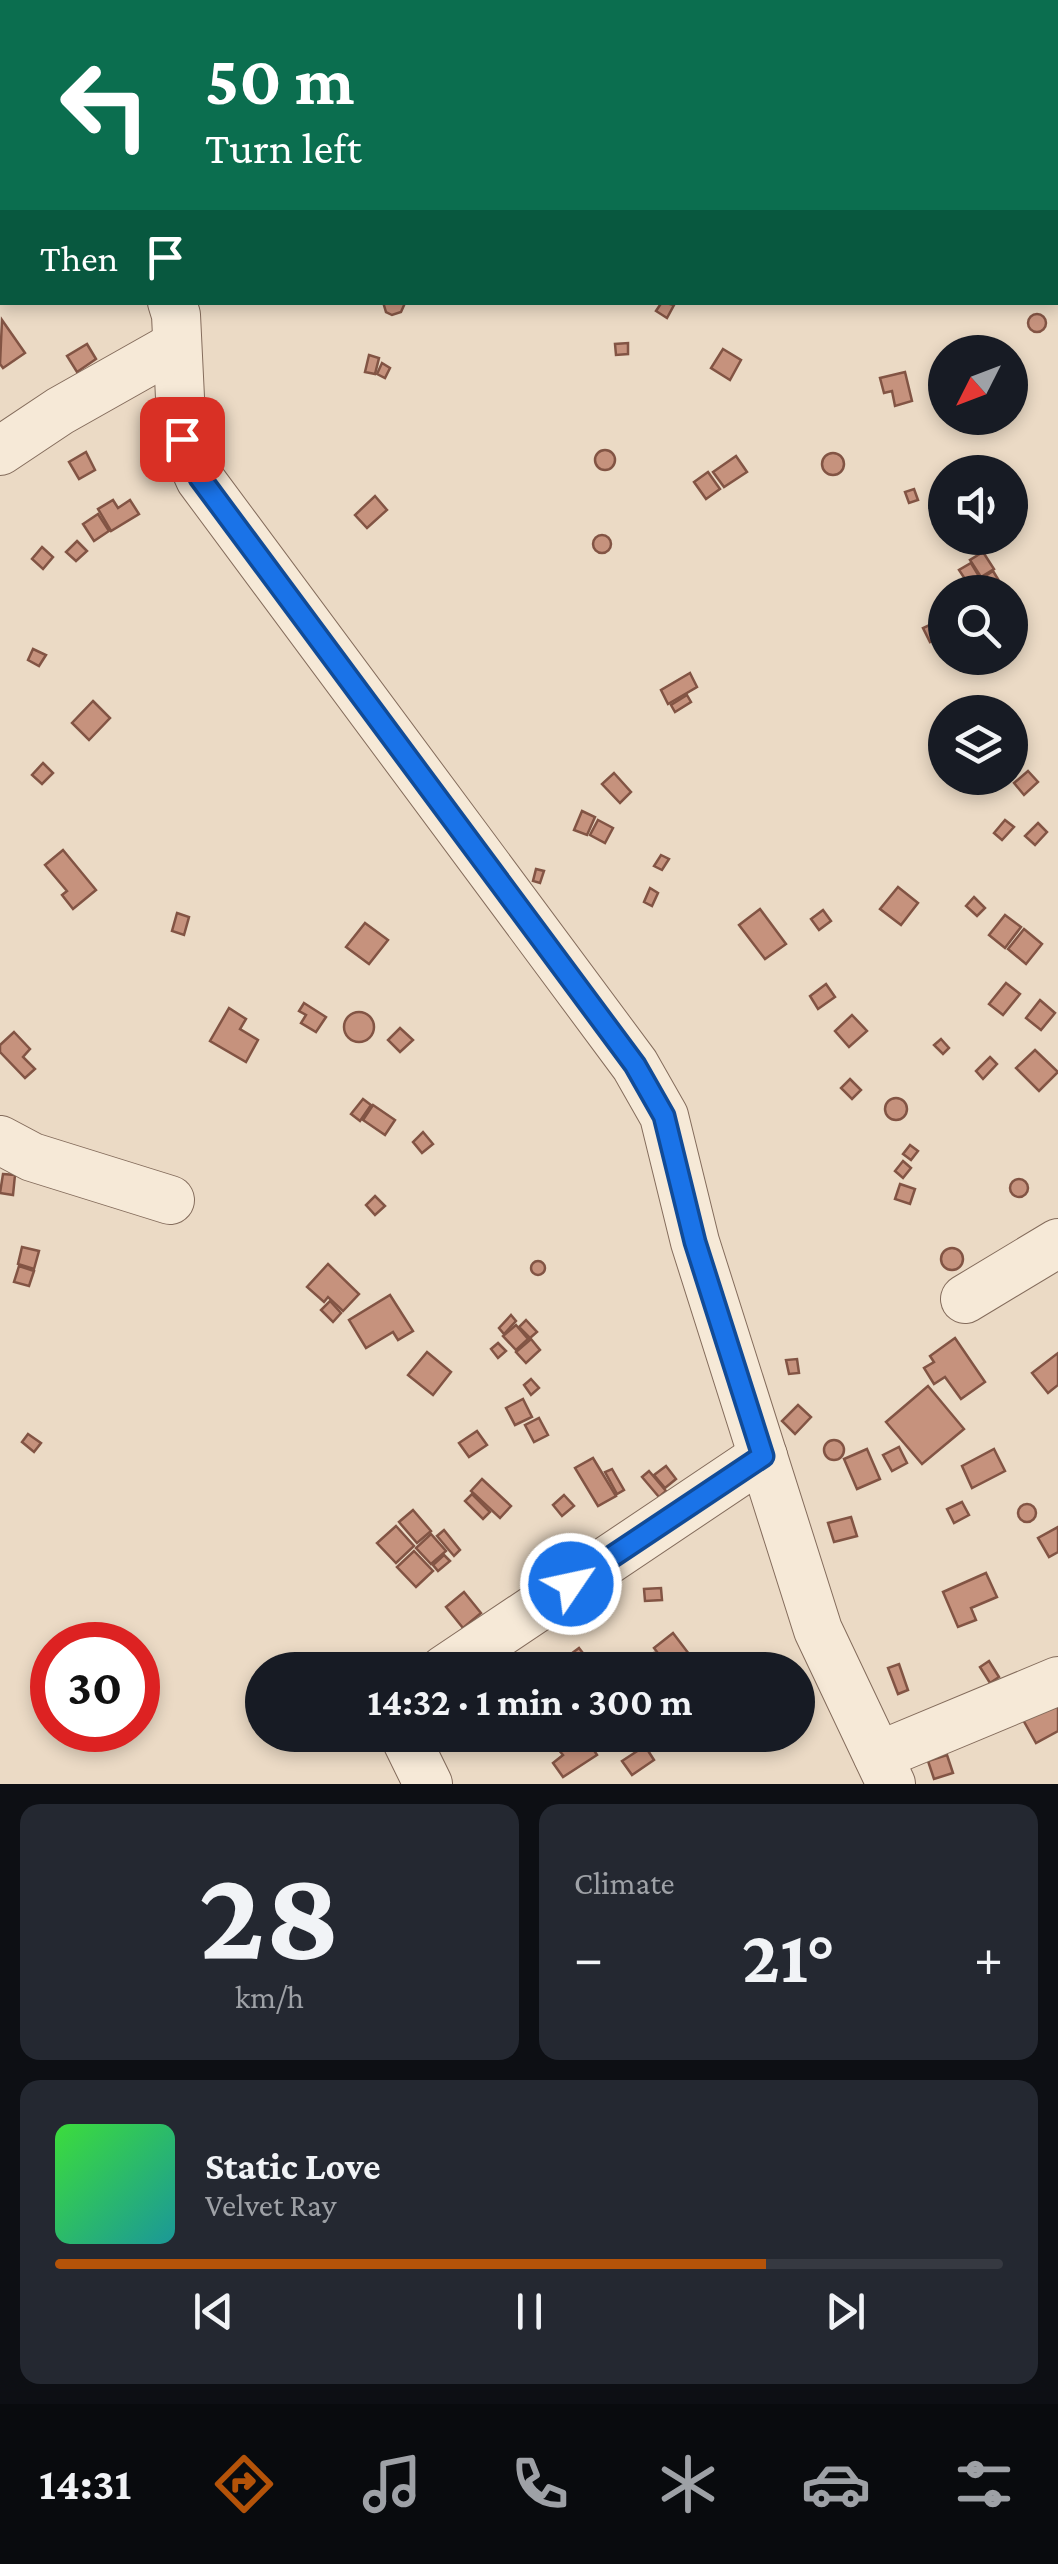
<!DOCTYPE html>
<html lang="en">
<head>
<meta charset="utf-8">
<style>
	:root { --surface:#171b24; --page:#242831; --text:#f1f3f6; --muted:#9ea1a6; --line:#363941; --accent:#b45309 }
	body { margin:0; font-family:"Crimson Pro",serif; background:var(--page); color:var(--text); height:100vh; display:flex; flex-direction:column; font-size:38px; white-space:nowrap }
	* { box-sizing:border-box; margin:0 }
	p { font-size:32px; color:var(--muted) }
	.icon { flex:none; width:55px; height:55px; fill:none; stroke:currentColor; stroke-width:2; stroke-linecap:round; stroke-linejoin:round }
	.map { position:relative; height:1784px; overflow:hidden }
	.sheet { display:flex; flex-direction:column; gap:20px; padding:20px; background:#0d0f14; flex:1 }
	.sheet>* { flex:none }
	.banner { position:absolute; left:0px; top:0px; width:1060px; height:305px; box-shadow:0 5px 15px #0003; background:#0b6e4f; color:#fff; overflow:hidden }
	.needle { width:65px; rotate:228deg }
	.fabs { position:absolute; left:928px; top:335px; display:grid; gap:20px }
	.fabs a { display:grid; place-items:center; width:100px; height:100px; border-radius:50%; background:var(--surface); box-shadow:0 5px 15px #0003; font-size:50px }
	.speed { position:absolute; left:30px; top:1622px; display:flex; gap:20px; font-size:50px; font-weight:700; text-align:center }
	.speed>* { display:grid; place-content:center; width:130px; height:130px; border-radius:50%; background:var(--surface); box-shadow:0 5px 15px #0003; line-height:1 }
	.speed .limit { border:15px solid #d22; background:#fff; color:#111 }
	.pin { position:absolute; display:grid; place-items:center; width:85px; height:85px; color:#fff; margin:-42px; border-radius:20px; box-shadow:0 5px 15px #0006 }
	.me { position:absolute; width:110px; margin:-55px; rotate:56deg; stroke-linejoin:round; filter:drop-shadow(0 0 8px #0008) }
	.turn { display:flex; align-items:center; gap:35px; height:210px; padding:0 40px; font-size:45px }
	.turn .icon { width:130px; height:130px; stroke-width:2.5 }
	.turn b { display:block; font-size:70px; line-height:85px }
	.then { display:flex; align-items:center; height:95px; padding:0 40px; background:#0003; gap:20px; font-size:38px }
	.big { font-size:75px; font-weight:700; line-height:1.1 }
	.sheet .card { flex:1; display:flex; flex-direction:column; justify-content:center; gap:15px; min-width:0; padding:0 35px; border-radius:20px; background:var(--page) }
	.sheet .dial { align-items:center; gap:0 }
	.dial b { font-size:130px; line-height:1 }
	.song { display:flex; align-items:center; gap:30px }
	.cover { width:120px; height:120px; border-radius:15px; background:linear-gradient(135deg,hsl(120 70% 55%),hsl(180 70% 35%)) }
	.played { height:10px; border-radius:5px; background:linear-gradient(90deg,var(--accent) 75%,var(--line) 75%) }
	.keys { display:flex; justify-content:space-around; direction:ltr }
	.heat { display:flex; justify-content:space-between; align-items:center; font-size:55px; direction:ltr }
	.sheet .tiles { flex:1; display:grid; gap:20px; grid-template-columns:1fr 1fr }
	.card:last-child { grid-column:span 2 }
	.trip { position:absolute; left:245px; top:1652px; width:570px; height:100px; border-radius:50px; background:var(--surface); box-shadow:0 5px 15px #0003; font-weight:700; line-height:100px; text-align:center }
	.dock { display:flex; height:160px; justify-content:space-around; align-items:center; background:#090b0e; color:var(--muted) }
	.dock .icon { width:70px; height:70px }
	.dock .current { color:var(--accent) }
	.dock b { font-size:45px; color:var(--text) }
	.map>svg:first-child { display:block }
	.building { fill:#c6927d; stroke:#825444; stroke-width:2.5 }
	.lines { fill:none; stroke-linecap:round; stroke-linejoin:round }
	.minor-casing { stroke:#846c5c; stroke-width:50 }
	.minor { stroke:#f6e9d7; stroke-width:48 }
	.route-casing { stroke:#114b97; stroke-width:25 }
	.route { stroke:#1a73e8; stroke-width:18 }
</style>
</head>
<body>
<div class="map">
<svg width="1058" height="1784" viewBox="0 0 1058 1784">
	<rect width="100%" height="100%" fill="#ebdac5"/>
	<g class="building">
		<polygon points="383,302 405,302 405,303 401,312 392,315 386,312"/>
		<polygon points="662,302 674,305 667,318 656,311"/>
		<circle cx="1037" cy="323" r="9"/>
		<polygon points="2,320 25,353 3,368 0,364"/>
		<polygon points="628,343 628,354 616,355 615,344"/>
		<polygon points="87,344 96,359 77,372 67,356"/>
		<polygon points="723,349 741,360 730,380 711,368"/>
		<polygon points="369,355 379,358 375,374 365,372"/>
		<polygon points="382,363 390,368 385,378 377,374"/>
		<polygon points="905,372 912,401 895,406 892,391 884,393 880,378"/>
		<circle cx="605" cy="460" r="10"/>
		<polygon points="86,452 95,470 79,479 69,462"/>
		<circle cx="833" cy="464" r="11"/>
		<polygon points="736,456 747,472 724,487 713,472"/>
		<polygon points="708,472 720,489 706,499 694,482"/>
		<polygon points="914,489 918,500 909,503 905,492"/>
		<polygon points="375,496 387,510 367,528 355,515"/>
		<polygon points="113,500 118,508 130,500 139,514 111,531 98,509"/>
		<polygon points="98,514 109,531 94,541 83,524"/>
		<circle cx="602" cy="544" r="9"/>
		<polygon points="77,541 87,551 76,561 66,552"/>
		<polygon points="42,547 53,557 43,569 32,559"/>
		<polygon points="983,552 994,569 981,577 970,560"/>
		<polygon points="971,563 980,578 969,585 959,570"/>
		<polygon points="993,571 1004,589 998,592 977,592 972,585"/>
		<polygon points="934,623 941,637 930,642 923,628"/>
		<polygon points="33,649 46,655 39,666 28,660"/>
		<polygon points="690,673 697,687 668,704 661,690"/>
		<polygon points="687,695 691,702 675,712 671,705"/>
		<polygon points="93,701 110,718 89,740 72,723"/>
		<polygon points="43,763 53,773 42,784 32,775"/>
		<polygon points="1028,771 1038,782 1024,795 1014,783"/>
		<polygon points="614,773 631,792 620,803 602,784"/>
		<polygon points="582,811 595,817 587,835 574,830"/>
		<polygon points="598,820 613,828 605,843 590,835"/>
		<polygon points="1005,820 1014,827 1002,840 994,833"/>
		<polygon points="1038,823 1047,832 1035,845 1025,836"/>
		<polygon points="63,850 96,890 73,909 62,895 67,891 45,865"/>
		<polygon points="661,855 669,859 662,870 654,866"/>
		<polygon points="536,869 544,871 540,883 533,881"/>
		<polygon points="898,887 918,903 901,925 880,909"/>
		<polygon points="650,888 658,893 652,906 644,902"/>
		<polygon points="974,897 985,908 977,916 966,906"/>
		<polygon points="760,909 786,944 765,959 739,925"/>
		<polygon points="823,910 831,921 819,930 811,919"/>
		<polygon points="177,913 189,917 184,935 172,931"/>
		<polygon points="1005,915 1021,927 1005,948 989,935"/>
		<polygon points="365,923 388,940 369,964 346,947"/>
		<polygon points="1024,929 1042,944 1026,964 1008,949"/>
		<polygon points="1006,983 1020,994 1003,1015 989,1004"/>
		<polygon points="826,984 835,997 818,1009 810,996"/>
		<polygon points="1040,1000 1055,1013 1041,1030 1026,1018"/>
		<polygon points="304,1003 326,1017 316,1032 301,1023 306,1015 299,1011"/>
		<polygon points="229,1008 246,1019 240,1029 258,1040 246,1062 210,1041"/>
		<circle cx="359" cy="1027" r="15"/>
		<polygon points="852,1015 867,1031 849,1047 835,1031"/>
		<polygon points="400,1028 413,1040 400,1052 388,1040"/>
		<polygon points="14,1032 30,1049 23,1057 35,1069 25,1078 0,1052 0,1045"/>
		<polygon points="941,1039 949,1048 943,1054 934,1045"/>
		<polygon points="1035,1050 1058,1072 1039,1091 1016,1068"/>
		<polygon points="990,1057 997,1064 983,1079 976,1071"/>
		<polygon points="850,1079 861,1090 852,1099 841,1088"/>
		<circle cx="896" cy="1109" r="11"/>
		<polygon points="363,1099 371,1105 360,1121 351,1114"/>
		<polygon points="373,1105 395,1120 385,1135 363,1120"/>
		<polygon points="423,1132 433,1144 422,1153 413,1142"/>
		<polygon points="910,1145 918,1151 911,1160 903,1154"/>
		<polygon points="903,1161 911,1168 903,1178 895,1171"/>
		<polygon points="3,1174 15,1175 13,1195 0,1193"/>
		<circle cx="1019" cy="1188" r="9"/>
		<polygon points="900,1184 915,1189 910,1204 895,1199"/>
		<polygon points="375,1196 385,1206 375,1215 366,1205"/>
		<polygon points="22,1247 39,1251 34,1269 18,1264"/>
		<circle cx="952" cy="1259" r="11"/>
		<circle cx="538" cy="1268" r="7"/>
		<polygon points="328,1264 359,1294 343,1311 328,1297 324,1302 307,1287"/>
		<polygon points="19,1266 34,1271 29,1286 14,1282"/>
		<polygon points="390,1295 413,1331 398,1340 393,1332 366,1348 349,1320"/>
		<polygon points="330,1301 341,1313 333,1322 321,1310"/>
		<polygon points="511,1315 516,1321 504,1334 499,1328"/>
		<polygon points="526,1320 537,1332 530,1338 519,1327"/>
		<polygon points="516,1325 528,1339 516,1350 503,1336"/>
		<polygon points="955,1338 985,1382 961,1399 945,1377 934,1384 924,1368 934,1362 930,1356"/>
		<polygon points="531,1339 540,1350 526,1363 516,1352"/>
		<polygon points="498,1343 506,1351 498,1358 491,1349"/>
		<polygon points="427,1352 451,1372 433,1395 408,1375"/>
		<polygon points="1058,1353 1058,1385 1048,1393 1032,1373"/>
		<polygon points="797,1359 799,1373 789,1374 786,1360"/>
		<polygon points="531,1379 539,1388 531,1395 524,1385"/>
		<polygon points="928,1386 964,1429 922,1464 886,1422"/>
		<polygon points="523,1399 532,1417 515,1425 506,1408"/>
		<polygon points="798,1405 811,1417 795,1434 782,1421"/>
		<polygon points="539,1418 548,1435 534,1442 525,1425"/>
		<polygon points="477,1431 487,1445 469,1457 459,1443"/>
		<polygon points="28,1434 41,1443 34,1452 22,1442"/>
		<circle cx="834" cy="1450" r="10"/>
		<polygon points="899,1447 907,1463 892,1471 883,1455"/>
		<polygon points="867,1449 880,1479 857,1489 844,1459"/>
		<polygon points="994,1449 1005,1471 972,1488 962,1466"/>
		<polygon points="593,1458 616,1496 598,1506 575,1468"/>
		<polygon points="666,1466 676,1479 665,1488 654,1475"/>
		<polygon points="612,1469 624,1490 617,1494 605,1472"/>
		<polygon points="649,1471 666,1491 659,1497 642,1477"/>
		<polygon points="482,1479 511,1506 500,1518 471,1491"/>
		<polygon points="472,1494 490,1512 483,1519 465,1501"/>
		<polygon points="564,1495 574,1506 562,1516 553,1505"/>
		<polygon points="962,1502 969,1515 954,1523 947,1509"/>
		<circle cx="1027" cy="1513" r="9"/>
		<polygon points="413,1510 431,1531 417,1543 399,1522"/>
		<polygon points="851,1517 857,1536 834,1542 828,1523"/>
		<polygon points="396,1526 414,1546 396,1563 377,1543"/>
		<polygon points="1058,1527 1058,1552 1049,1557 1038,1538"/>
		<polygon points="444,1530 460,1550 454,1556 437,1536"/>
		<polygon points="431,1534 446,1551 431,1564 416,1548"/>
		<polygon points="414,1551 433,1571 416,1587 397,1567"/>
		<polygon points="444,1555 450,1561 438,1571 433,1565"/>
		<polygon points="986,1573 997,1597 971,1608 976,1620 958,1627 943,1592"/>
		<polygon points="661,1588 662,1600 645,1601 644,1589"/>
		<polygon points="464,1592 481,1613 463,1628 446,1607"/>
		<polygon points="673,1633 689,1654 670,1669 654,1648"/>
		<polygon points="579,1648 596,1670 566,1670 560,1662"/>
		<polygon points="654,1653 667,1670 653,1670 645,1660"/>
		<polygon points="989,1661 999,1677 990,1683 980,1667"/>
		<polygon points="899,1664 908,1690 898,1694 888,1668"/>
		<polygon points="1058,1698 1058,1731 1036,1743 1022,1718"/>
		<polygon points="579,1735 584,1735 597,1755 563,1777 553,1763 563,1755 558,1749"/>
		<polygon points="645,1746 654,1760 632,1775 622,1761"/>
		<polygon points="947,1755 953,1773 934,1779 928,1761"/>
	</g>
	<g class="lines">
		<g class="minor-casing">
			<g id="minor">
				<polyline points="42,0 43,2"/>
				<polyline points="673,0 677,2"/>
				<polyline points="265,2 269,0"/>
				<polyline points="172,302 176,315 182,439 200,479 635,1065 664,1116 695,1242 818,1630 891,1784"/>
				<polyline points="0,451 60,411 177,345"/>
				<polyline points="0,1140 32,1157 170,1200"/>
				<polyline points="965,1299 1058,1243"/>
				<polyline points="444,1670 763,1456"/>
				<polyline points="404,1735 428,1784"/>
				<polyline points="878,1756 1058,1681"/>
			</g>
		</g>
		<use href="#minor" class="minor"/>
	</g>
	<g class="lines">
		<g class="route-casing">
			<polyline id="route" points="182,439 200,478 635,1065 664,1116 695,1242 763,1456 571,1584"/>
		</g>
		<use href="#route" class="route"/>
	</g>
</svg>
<div class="fabs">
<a><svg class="needle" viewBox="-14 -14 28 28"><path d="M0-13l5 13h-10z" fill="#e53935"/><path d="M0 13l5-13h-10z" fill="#9ea1a6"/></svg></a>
<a><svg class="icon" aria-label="sound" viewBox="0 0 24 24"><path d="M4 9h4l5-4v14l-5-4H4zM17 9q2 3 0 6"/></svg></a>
<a><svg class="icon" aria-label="search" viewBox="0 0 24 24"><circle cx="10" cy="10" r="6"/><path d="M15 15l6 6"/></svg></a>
<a><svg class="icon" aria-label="layers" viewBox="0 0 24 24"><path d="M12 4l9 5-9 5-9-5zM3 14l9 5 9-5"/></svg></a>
</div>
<div class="speed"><div class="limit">30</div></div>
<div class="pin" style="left:182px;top:439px;background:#d93025"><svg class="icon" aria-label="arrive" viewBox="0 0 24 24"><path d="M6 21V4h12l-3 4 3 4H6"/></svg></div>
<svg class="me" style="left:571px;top:1584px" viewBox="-20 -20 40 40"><circle r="17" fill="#1a73e8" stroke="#fff" stroke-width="3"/><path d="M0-11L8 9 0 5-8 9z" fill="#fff"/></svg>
<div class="trip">14:32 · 1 min · 300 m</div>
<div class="banner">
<div class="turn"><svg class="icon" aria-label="left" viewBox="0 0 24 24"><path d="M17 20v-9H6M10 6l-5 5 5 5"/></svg><div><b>50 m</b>Turn left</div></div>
<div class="then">Then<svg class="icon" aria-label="arrive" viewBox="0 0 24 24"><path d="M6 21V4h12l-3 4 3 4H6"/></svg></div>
</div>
</div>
<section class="sheet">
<div class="tiles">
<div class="card dial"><b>28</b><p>km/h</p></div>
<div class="card"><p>Climate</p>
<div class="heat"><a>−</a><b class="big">21°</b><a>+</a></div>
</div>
<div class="card">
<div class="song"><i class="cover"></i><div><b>Static Love</b><p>Velvet Ray</p></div></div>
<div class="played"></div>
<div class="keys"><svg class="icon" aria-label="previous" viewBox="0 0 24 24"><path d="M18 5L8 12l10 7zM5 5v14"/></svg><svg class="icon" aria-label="pause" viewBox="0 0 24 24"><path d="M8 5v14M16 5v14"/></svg><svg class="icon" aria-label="next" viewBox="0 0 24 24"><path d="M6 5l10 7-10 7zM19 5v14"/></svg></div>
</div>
</div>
</section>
<nav class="dock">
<b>14:31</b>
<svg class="icon current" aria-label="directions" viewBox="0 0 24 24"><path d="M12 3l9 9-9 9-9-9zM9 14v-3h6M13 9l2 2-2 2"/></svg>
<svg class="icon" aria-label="music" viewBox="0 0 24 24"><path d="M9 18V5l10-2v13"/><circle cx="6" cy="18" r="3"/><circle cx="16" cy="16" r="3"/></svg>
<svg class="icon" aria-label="phone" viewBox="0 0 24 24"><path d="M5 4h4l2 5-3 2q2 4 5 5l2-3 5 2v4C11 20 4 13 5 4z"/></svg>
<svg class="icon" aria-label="climate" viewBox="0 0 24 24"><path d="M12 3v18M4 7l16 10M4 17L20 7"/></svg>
<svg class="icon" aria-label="car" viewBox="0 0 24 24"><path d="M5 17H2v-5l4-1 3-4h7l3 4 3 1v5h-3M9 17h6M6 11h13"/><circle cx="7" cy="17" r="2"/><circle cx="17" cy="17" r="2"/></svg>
<svg class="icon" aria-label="filters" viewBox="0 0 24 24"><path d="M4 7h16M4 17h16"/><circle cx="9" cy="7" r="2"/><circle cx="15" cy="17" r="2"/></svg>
</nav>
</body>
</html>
